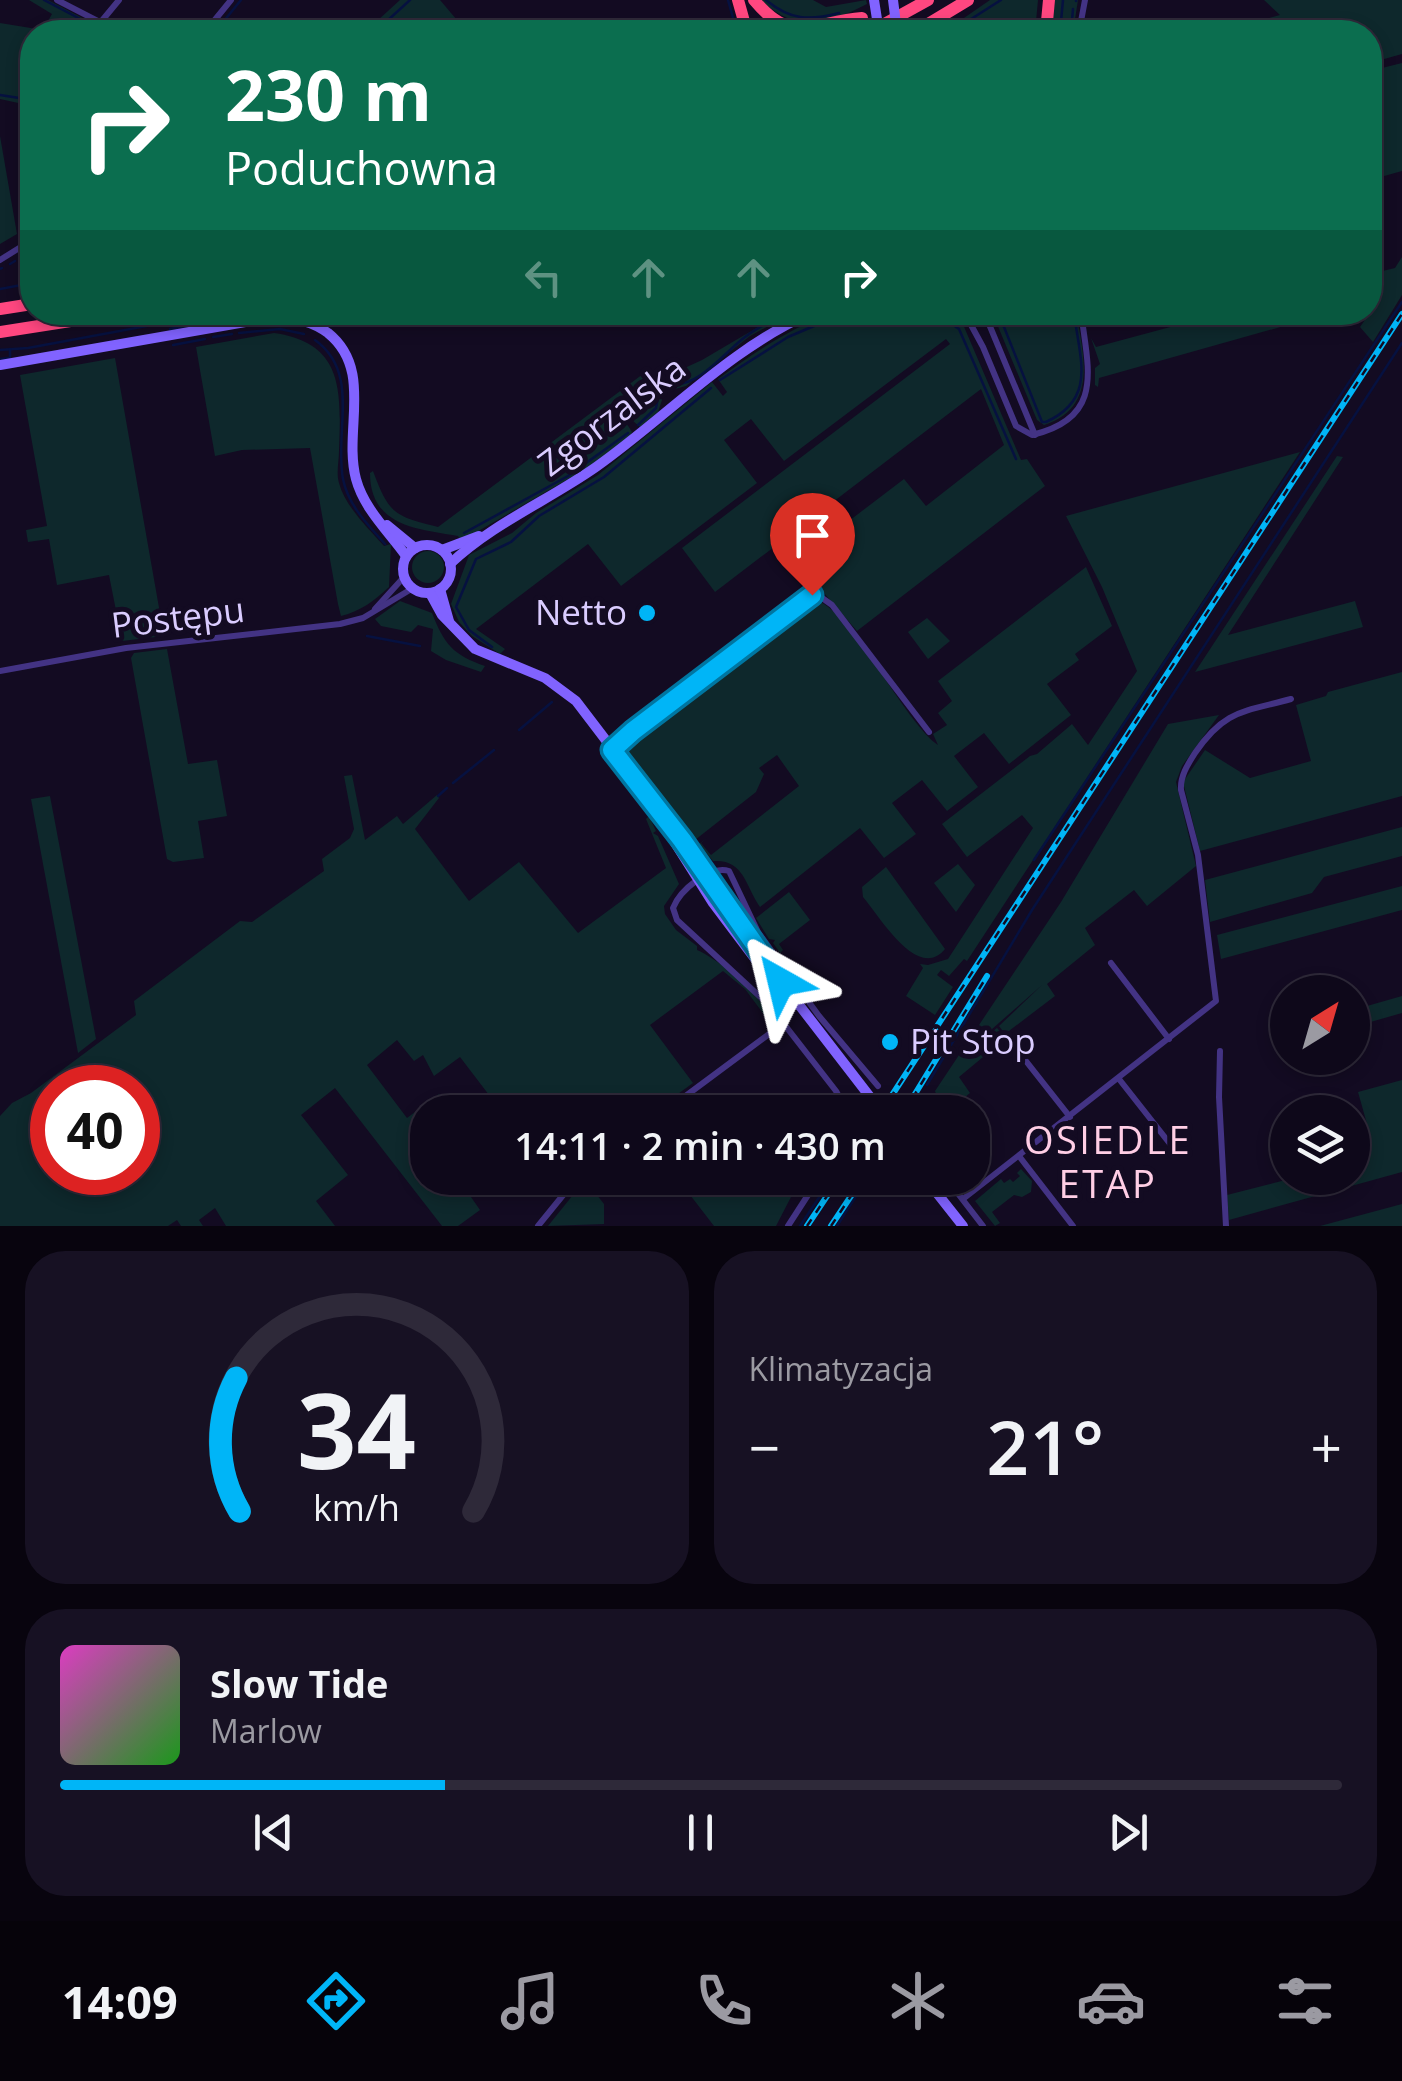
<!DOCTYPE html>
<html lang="pl">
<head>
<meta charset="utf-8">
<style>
	:root { --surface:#0e081a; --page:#171123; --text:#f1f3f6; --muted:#9b9aa2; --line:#2e2939; --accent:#00b5f7 }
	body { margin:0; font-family:"Open Sans",sans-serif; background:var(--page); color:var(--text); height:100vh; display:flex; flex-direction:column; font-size:38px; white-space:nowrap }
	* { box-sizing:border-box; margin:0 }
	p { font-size:32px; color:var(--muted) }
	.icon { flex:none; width:55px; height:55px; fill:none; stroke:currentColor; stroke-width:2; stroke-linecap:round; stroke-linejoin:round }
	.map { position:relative; height:1226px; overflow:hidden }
	.side { display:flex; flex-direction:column; gap:25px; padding:25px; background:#08040e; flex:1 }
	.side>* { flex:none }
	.hud { position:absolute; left:20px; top:20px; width:1362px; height:305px; border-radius:40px; box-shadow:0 5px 15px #0003,0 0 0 2px var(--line); background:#0b6e4f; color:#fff; overflow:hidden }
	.needle { width:65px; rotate:37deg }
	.tools { position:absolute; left:1270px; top:975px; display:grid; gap:20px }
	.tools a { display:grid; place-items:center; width:100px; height:100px; border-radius:50%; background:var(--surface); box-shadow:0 5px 15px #0003,0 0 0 2px var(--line); font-size:50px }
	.speed { position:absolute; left:30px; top:1065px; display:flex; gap:20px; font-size:50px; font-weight:700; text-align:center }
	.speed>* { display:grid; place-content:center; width:130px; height:130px; border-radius:50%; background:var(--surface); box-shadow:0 5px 15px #0003,0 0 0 2px var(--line); line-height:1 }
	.speed .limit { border:15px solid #d22; background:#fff; color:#111 }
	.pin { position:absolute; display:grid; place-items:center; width:85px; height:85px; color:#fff; margin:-102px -42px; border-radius:50% 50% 50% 0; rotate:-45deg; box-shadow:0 0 10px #0007 }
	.pin .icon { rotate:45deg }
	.me { position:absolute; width:110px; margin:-55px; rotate:323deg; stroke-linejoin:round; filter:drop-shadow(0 0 8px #0008) }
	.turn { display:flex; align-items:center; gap:35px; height:210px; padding:0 40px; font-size:45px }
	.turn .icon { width:130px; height:130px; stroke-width:2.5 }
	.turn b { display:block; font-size:70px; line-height:85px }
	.lanes { display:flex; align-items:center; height:95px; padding:0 40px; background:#0003; justify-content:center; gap:50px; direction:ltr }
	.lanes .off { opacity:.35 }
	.big { font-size:75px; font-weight:600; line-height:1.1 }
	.side .card { flex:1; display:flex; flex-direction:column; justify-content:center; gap:15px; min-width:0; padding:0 35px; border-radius:40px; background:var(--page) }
	.side .dial { align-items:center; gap:0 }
	.dial svg { height:260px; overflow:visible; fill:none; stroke:var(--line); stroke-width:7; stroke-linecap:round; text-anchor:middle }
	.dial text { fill:var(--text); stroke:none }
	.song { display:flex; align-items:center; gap:30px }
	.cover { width:120px; height:120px; border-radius:15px; background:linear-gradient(135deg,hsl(310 70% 55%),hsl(120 70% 35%)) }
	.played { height:10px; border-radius:5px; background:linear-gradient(90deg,var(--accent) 30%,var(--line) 30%) }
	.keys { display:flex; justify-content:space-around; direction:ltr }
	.heat { display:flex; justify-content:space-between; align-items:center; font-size:55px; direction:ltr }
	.side .tiles { flex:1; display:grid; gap:25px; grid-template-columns:1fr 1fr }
	.card:last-child { grid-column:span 2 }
	.trip { position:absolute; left:410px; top:1095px; width:580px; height:100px; border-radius:40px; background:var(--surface); box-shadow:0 5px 15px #0003,0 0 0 2px var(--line); font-weight:600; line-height:100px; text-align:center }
	.tabs { display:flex; height:160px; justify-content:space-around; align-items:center; background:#06030a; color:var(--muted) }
	.tabs .icon { width:70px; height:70px }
	.tabs .current { color:var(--accent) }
	.tabs b { font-size:45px; color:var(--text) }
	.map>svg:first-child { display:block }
	.green { fill:#0e282c; fill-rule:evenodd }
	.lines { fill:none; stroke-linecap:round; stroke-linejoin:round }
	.stream { stroke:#061140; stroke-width:2.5 }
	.street { stroke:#433384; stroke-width:6 }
	.secondary { stroke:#8163ff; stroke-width:10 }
	.highway { stroke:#ff4780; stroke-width:12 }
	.rail-casing { stroke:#00b5f7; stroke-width:6 }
	.rail { stroke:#130b22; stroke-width:2.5; stroke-dasharray:8; stroke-linecap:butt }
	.secondary-bridge { stroke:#8163ff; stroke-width:10 }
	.route-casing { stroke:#0076a1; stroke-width:25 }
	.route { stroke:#00b5f7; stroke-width:18 }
	.poi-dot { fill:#00b5f7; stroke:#130b22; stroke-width:4 }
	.labels { text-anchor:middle; stroke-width:10; stroke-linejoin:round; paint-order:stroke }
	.street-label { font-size:35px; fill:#daccff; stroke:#130b22 }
	.poi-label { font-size:35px; fill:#daccff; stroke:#130b22; text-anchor:end }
	.neighbourhood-label { font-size:38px; letter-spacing:2.5px; fill:#ffcee5; stroke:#130b22 }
</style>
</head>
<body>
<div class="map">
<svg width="1402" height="1226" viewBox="0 0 1402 1226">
	<rect width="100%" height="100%" fill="#130b22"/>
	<g class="green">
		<polygon points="29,0 48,0 109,32 32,32 32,106 0,99 0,23 43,30 52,14"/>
		<polygon points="400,0 440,0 467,32 365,32"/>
		<path d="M 760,0 L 813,0 L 826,7 L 866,0 L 867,4 C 824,26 798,33 760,0 Z"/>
		<polygon points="990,0 1038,0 1035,32 948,29"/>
		<polygon points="1055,0 1078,0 1073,32 1051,32"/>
		<polygon points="1264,0 1402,0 1402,54 1370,63 1370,32 1217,32 1280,15"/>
		<polygon points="1402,63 1402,171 1370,180 1370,71"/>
		<polygon points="0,136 17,234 0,244"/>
		<polygon points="1402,257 1402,295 1373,342 1360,327 1376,304 1376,300 1370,301 1370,274 1395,268"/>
		<path d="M 992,312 L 1076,313 C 1084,355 1098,408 1044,425 L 1037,420 Z"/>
		<polygon points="1226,312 1330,313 1099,378 1098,387 1095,385 1095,368 1100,364 1091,338 1096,347"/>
		<polygon points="782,313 792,313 750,336 686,386 675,389 665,377 702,360"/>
		<path d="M 832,313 L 945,313 L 962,322 L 1021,460 L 1027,459 L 1045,486 L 857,631 L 824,593 L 813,589 L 795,562 L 904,479 L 926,506 L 1004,445 L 981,389 L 715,592 L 682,548 L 950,344 L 946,339 L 784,461 L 751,419 L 724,440 L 757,483 L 621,586 L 588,544 L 476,629 L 505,649 L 500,654 L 472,636 L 459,622 L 451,604 L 469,555 L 512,533 L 536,513 L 598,475 L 712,382 L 723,396 L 727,392 L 718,379 C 754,353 790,328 832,313 Z"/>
		<path d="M 274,333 C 345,343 341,393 339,451 C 339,461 336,473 339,483 C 345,506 368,528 384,546 L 391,544 L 389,587 C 374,601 361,611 341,616 L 338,604 L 310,448 L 242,450 L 215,456 L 196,347 Z"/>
		<polygon points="115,358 164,636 122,641 109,575 57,585 49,539 28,542 26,530 47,526 20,375"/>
		<path d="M 647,371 L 662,400 L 658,412 L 640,427 L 626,415 L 623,418 L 632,432 L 630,436 L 589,467 L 461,541 L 458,536 C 417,529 370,526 370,473 L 373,471 C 389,514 394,516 438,527 Z"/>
		<polygon points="1300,452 967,961 964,959 949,976 941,970 937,975 953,987 935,1015 906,996 923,968 920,964 928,965 948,959 1033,828 1022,815 967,857 942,824 1030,756 1037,754 1072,724 1088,745 1137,671 1102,587 1066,516"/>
		<polygon points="1337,456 1343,457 1228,635 1355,601 1363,627 1195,672"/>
		<circle cx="428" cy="567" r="16"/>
		<path d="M 1086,567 L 1112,626 L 1075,654 L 1079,660 L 1047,684 L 1071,715 L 1009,764 L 984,733 L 954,756 L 978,787 L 947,811 L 922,780 L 892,803 L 916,834 L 884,858 L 860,828 L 760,907 C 745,885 744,859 713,861 L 699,844 L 707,838 L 701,843 L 711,855 L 799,786 L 777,755 L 759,768 L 764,774 L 756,792 L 695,840 L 683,830 L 650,783 L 622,752 L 633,733 L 808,601 L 815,600 C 851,609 904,722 938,745 L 933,734 L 947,725 L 938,713 L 952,701 L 938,681 Z"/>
		<path d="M 400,601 L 432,613 C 444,644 453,655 485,666 L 481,672 L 446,660 L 431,651 L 433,629 L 418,625 L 411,632 L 381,626 L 375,619 Z"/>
		<polygon points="927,618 950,641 928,659 908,632"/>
		<polygon points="167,649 188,764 217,760 227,816 198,821 204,858 173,862 167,859 131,658 134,653"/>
		<polygon points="1402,672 1402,796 1200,851 1183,782 1205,750 1250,778 1311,761 1296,705 1326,696 1328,692"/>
		<polygon points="1219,715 1182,766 1176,782 1196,866 1147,906 1134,890 1085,928 1095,945 1047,984 1055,996 1005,1034 999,1026 1042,985 966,1052 997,1028 1006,1038 959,1077 970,1093 955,1105 957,1112 943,1112 935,1091 1061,902 1168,724"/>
		<path d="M 352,775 L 365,840 L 397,816 L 403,824 L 437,795 L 439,798 L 415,829 L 469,901 L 519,862 L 578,933 L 666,868 L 646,819 L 649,816 L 656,831 L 653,833 L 658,836 L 679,884 L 664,906 L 665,914 L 676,930 L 697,946 L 697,950 C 719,959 770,1001 771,1024 L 745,989 L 723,971 L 650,1025 L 693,1083 L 653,1112 L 502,1112 L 460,1057 L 434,1076 L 423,1055 L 414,1061 L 397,1040 L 367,1065 L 407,1118 L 439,1094 L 453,1112 L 428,1112 L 428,1178 L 469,1178 L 462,1184 L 480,1210 L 458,1226 L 442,1226 L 335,1088 L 301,1115 L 348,1175 L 316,1201 L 335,1226 L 226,1226 L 215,1208 L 199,1220 L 203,1226 L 181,1226 L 177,1220 L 168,1226 L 0,1226 L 0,1116 L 12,1103 L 31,1093 L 136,1015 L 134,1001 L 240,921 L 252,922 L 324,871 L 322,859 L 350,838 L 354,829 L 344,776 ZM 52,1088 L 138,1088 L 138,1172 L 52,1172 Z"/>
		<polygon points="50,796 96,1039 78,1053 31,799"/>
		<polygon points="1402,827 1402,856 1324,877 1312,893 1210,922 1205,880"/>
		<polygon points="958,864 975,885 956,912 934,883"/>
		<path d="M 886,867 L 945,949 C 918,982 880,917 863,897 L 862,887 Z"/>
		<polygon points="1402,886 1402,910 1221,959 1217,935"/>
		<polygon points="789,892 810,920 779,944 783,950 780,953 773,943 775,940 769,939 756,918"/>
		<polygon points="1402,996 1402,1013 1353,1027 1353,1010"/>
		<polygon points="1402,1080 1402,1172 1229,1220 1227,1195 1293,1178 1352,1178 1353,1136 1369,1131 1358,1092"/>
		<polygon points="1021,1169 1032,1181 1031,1192 1022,1197 1014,1195 992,1212 1000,1223 995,1226 975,1201 1001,1179 1004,1183 1010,1179 1013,1182 1020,1176 1017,1173"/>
		<polygon points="677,1178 814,1178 810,1183 803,1180 798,1184 793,1180 787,1183 791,1197 776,1226 714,1226"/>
		<polygon points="585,1180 604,1204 604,1224 548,1226"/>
		<polygon points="1402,1204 1402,1226 1320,1226"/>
	</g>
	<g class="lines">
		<g class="stream">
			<polyline points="44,0 105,32"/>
			<polyline points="728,0 737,32"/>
			<path d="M 766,0 C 790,20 809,21 839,13"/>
			<polyline points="1076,1 1076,0"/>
			<polyline points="968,21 1001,0"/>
			<polyline points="215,32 241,0"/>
			<polyline points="375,32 410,0"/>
			<polyline points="1060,32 1063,0"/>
			<polyline points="1071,32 1073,9"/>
			<polyline points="0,95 32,100"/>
			<polyline points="10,264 15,261"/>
			<polyline points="0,269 2,268"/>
			<polyline points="0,289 32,283"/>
			<polyline points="934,312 959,329 1016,459"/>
			<path d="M 998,312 L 1042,422 L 1046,422 C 1098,398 1079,358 1074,312"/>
			<polyline points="170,329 256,312"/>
			<polyline points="239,333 280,329 304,334"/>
			<polyline points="213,337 232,334"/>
			<path d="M 315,340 C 361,373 334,431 343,479 C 348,505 368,525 385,544"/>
			<polyline points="173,345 205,339"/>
			<polyline points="0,350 28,348 222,312"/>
			<polyline points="0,359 10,358 10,349"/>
			<polyline points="720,380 788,337 847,312"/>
			<path d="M 673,384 C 699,387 726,351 745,337 C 758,327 773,320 787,312"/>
			<polyline points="638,425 656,408 658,397"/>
			<polyline points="464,533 568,476 628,433"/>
			<polyline points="367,636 420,646"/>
			<polyline points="492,647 469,630 456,607 476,559 511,542 539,516 604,477 711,388"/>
			<polyline points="519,730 552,702"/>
			<polyline points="453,783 494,750"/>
			<polyline points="438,796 447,788"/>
			<polyline points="1034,860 1402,302"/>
			<polyline points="927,1085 1032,910 1402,343"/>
			<polyline points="864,1182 867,1178"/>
			<polyline points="800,1226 832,1178"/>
			<polyline points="837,1226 856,1196"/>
		</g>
		<g class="street">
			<polyline points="57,0 119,32"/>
			<polyline points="100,23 119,0"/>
			<polyline points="205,32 231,0"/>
			<polyline points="1079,32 1085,0"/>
			<polyline points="0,260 32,240"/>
			<path d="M 964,312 L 983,347 L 1016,426 L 1032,435 C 1105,418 1088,369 1081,312"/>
			<polyline points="984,312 1035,435"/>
			<polyline points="375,609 404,577"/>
			<polyline points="0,671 126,648 340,624 363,618 413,588"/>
			<polyline points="612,751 633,731 812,595 818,595 832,605 929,732"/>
			<polyline points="1111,963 1169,1039"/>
			<polyline points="1220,1051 1219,1097 1226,1226"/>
			<polyline points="1022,1056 1070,1117"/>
			<polyline points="1119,1079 1178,1154"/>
			<polyline points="664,1112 784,1023"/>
			<path d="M 847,1112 L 836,1091 L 770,1006 L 677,920 L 673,908 C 680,890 710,865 729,871 L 758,932 L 819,1016 L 878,1086"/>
			<polyline points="1019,1156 1073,1226"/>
			<polyline points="946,1178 983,1226"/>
			<path d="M 963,1199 L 1216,1001 L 1198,855 L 1181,790 C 1180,776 1188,764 1195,753 C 1225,709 1244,712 1291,699"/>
			<polyline points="538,1226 577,1178"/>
			<polyline points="788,1226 819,1178"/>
		</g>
		<g class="secondary">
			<path d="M 0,365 L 269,318 C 291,316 310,320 328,333 C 374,370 343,430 356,479 C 364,509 389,532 406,556"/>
			<polyline points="387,525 415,548"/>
			<circle cx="427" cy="569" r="24"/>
			<polyline points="442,550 479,536"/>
			<path d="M 450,564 C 492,524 549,500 596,467 C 668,416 730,348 813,312"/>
			<polyline points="440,589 449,621"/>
			<polyline points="430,593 442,615 475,649 545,678 576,701 682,840 759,953 874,1102"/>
			<polyline points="667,830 713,903 771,980"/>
			<polyline points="925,1178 963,1226"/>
		</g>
		<g class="highway">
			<polyline points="738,0 747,32"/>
			<path d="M 754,0 C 794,48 814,21 862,18"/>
			<polyline points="870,32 928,0"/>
			<polyline points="915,32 968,0"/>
			<polyline points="1046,32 1049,0"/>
			<polyline points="0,309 32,304"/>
			<polyline points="0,332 128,312"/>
		</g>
		<g class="rail-casing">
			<g id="rail">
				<polyline points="881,1112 1402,314"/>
				<polyline points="904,1112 987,976"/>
				<polyline points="807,1226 839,1178"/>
				<polyline points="831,1226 863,1178"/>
			</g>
		</g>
		<use href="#rail" class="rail"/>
		<g class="secondary-bridge">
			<polyline points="874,0 879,32"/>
			<polyline points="893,0 897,32"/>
			<polyline points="874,1102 883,1112"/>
		</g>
	</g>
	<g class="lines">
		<g class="route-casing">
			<polyline id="route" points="781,982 682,840 612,750 633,731 812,595"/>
		</g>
		<use href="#route" class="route"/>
	</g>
	<g class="poi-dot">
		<circle cx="647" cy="613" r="10"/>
		<circle cx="890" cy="1042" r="10"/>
	</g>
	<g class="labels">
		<g class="street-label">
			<text transform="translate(612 416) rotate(-37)" y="12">Zgorzalska</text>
			<text transform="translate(178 618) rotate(-7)" y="12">Postępu</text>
		</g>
		<g class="poi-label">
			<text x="627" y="625">Netto</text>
			<text x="910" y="1054" text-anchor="start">Pit Stop</text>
		</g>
		<g class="neighbourhood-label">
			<text x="1108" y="1154">OSIEDLE<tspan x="1108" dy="44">ETAP</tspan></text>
		</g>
	</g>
</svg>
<div class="tools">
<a><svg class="needle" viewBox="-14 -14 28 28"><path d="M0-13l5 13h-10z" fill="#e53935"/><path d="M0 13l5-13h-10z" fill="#9b9aa2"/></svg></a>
<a><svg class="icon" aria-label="layers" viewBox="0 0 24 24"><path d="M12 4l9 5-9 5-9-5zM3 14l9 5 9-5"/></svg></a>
</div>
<div class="speed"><div class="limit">40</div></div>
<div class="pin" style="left:812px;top:595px;background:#d93025"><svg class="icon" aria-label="arrive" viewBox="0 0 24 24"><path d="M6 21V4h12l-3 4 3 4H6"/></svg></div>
<svg class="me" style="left:781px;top:982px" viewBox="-20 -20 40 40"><path d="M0-17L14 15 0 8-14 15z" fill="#00b5f7" stroke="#fff" stroke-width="4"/></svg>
<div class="trip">14:11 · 2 min · 430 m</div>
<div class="hud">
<div class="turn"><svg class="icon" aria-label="right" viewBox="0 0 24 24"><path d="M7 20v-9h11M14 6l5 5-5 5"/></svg><div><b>230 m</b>Poduchowna</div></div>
<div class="lanes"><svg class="icon off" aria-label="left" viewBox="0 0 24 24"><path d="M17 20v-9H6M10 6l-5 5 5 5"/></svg><svg class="icon off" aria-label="ahead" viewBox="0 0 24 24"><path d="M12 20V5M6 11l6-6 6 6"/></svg><svg class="icon off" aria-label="ahead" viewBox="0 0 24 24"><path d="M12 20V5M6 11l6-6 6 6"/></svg><svg class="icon" aria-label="right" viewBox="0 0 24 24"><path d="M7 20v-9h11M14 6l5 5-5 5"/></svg></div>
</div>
</div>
<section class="side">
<div class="tiles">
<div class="card dial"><svg viewBox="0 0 100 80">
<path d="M14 69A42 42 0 1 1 86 69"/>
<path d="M14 69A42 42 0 0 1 13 28" stroke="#00b5f7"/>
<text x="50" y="56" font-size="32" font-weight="700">34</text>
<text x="50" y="72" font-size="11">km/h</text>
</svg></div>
<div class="card"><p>Klimatyzacja</p>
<div class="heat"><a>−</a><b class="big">21°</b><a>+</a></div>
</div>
<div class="card">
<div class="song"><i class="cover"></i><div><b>Slow Tide</b><p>Marlow</p></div></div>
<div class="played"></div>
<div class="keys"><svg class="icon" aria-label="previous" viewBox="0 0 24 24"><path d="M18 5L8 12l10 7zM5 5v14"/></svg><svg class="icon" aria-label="pause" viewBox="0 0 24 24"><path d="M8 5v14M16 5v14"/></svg><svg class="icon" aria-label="next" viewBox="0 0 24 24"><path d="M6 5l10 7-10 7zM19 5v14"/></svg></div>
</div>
</div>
</section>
<nav class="tabs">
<b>14:09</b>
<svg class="icon current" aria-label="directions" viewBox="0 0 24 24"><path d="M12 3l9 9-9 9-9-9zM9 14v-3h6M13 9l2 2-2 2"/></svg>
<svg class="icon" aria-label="music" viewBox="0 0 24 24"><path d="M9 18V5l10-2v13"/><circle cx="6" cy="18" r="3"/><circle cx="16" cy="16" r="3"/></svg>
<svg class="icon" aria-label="phone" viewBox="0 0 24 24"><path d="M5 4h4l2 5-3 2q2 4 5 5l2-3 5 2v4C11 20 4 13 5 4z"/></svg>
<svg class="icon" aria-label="climate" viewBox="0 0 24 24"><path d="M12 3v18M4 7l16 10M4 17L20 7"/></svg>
<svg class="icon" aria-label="car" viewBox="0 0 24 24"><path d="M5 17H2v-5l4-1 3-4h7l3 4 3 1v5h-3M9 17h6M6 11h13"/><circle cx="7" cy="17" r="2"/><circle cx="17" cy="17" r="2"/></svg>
<svg class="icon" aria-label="filters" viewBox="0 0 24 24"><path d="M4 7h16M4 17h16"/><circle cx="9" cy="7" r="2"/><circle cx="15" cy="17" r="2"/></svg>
</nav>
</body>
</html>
